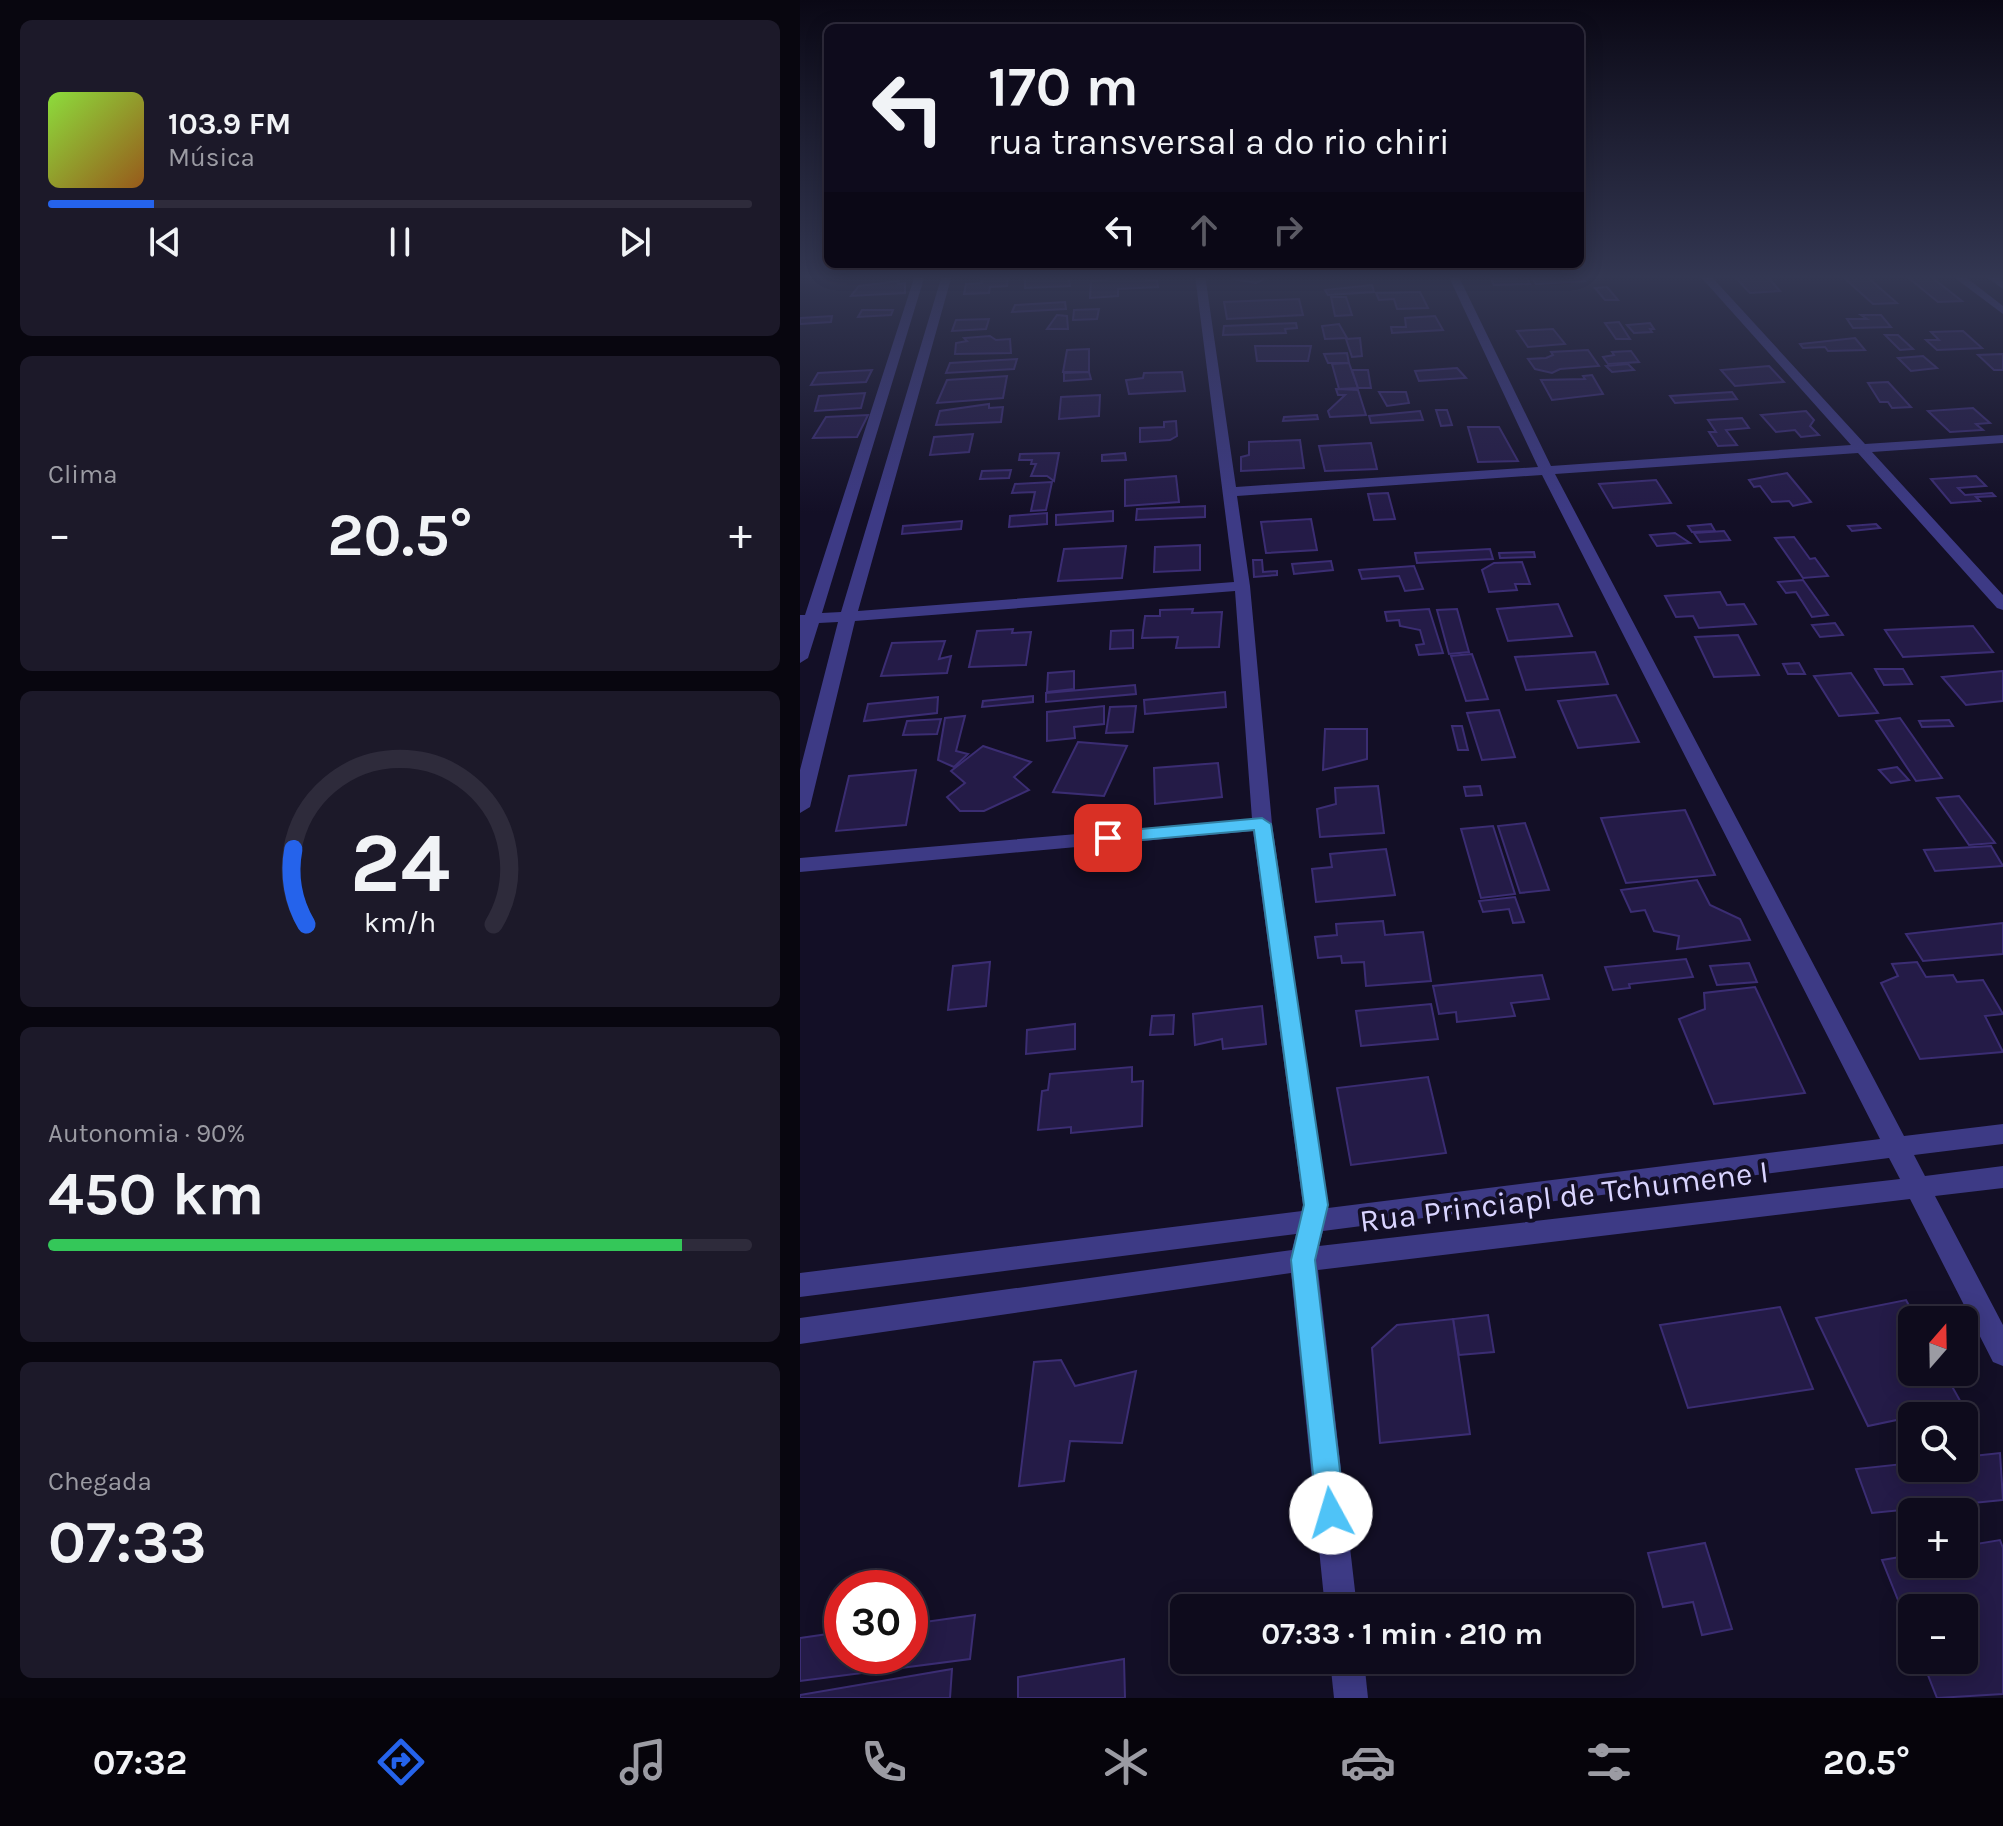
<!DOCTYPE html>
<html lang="pt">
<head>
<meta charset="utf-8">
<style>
	:root { --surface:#0e0b1c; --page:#1c1929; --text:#f1f3f6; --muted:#9b9ba3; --line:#2e2b3b; --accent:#2563eb }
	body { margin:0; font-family:Karla,sans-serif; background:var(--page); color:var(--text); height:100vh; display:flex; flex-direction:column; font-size:30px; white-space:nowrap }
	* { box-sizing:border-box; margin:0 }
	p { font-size:26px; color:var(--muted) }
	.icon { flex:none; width:44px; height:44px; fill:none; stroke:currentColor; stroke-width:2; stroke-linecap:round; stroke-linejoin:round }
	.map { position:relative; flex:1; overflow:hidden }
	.details { display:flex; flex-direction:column; gap:20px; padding:20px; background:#08060f; width:800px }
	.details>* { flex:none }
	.hud { position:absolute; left:24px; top:24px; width:760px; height:244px; border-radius:12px; box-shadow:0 4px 20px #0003,0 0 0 2px var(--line); background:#0e0b1c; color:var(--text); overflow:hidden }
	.needle { width:52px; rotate:20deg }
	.controls { position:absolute; left:1098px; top:1306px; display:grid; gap:16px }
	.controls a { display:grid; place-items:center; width:80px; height:80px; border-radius:12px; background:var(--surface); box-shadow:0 4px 20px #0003,0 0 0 2px var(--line); font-size:40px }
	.speed { position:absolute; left:24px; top:1570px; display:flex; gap:16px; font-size:40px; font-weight:700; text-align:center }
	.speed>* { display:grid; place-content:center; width:104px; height:104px; border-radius:50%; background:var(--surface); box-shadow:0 4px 20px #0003,0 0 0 2px var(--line); line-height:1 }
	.speed .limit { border:12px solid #d22; background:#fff; color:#111 }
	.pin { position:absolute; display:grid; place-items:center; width:68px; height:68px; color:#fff; margin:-34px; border-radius:16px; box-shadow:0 4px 12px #0006 }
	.me { position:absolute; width:88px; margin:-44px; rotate:354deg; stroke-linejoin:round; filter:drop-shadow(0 0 6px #0008) }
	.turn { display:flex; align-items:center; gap:28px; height:168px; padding:0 32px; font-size:36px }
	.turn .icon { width:104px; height:104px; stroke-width:2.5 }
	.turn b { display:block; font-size:56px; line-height:68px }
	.lanes { display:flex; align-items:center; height:76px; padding:0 32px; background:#0003; justify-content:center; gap:40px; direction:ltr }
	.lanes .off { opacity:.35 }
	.big { font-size:60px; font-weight:700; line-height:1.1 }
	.details .widget { flex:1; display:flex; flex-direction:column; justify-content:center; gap:12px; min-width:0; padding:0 28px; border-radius:12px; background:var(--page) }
	.details .dial { align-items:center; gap:0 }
	.dial svg { height:208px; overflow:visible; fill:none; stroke:var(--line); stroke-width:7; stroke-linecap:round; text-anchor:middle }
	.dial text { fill:var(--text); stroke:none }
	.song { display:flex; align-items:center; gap:24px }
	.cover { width:96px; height:96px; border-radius:12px; background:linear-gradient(135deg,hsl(90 70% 55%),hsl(30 70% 35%)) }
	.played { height:8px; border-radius:4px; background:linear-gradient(90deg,var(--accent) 15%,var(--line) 15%) }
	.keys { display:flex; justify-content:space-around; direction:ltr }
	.heat { display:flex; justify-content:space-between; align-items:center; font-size:44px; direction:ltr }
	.charge { height:12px; border-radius:6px; background:linear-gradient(90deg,#34c759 90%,var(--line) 0) }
	.trip { position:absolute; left:370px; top:1594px; width:464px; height:80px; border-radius:12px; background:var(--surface); box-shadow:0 4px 20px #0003,0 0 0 2px var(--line); font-weight:700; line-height:80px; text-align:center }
	.dock { display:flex; height:128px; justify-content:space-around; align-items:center; background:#06040b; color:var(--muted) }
	.dock .icon { width:56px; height:56px }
	.dock .current { color:var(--accent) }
	.dock b { font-size:36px; color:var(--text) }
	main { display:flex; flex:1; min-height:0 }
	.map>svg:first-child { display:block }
	.building { fill:#241b47; stroke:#3b2d73; stroke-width:2 }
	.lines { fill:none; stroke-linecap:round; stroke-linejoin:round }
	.minor { fill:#3d3a85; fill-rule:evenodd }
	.route { fill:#4fc3f7; stroke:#337fa1; stroke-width:2 }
	.labels { text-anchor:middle; stroke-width:8; stroke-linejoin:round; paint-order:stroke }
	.near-street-label { font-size:32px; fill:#d9d4ff; stroke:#130f26 }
</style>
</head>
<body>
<main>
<section class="details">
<div class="widget">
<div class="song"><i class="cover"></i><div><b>103.9 FM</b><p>Música</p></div></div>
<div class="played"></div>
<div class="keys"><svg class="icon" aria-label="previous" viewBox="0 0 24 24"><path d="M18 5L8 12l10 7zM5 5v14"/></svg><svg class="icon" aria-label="pause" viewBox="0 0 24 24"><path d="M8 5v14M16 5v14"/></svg><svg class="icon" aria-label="next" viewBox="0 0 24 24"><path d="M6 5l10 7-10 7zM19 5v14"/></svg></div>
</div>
<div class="widget"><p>Clima</p>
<div class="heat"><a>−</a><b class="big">20.5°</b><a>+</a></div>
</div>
<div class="widget dial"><svg viewBox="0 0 100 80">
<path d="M14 69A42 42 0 1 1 86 69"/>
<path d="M14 69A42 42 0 0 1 9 40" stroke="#2563eb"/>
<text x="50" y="56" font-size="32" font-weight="700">24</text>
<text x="50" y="72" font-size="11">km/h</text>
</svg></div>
<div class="widget"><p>Autonomia · 90%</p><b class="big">450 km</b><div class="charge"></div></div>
<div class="widget"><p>Chegada</p><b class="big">07:33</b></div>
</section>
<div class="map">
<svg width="1203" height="1698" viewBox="0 0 1203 1698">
	<rect width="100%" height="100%" fill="#130f26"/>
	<g class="building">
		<polygon points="268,275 270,286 225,288 225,276"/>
		<polygon points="308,275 346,275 346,280 357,280 358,287 318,289 318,296 290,298 291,281 307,280"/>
		<polygon points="443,275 472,275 456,283 433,279"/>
		<polygon points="716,275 726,275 730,284 694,285 691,279 717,278"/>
		<polygon points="966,275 980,291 950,293 934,276"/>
		<polygon points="1041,275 1065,275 1097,303 1073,304"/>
		<polygon points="1105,275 1129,275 1162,301 1138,302"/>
		<polygon points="782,276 785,281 736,284 732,278"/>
		<polygon points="208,277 207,286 190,287 189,293 164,294 166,284 182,283 181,279"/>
		<polygon points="99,281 98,284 105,283 105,293 51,296 59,286"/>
		<polygon points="572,285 574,292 528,295 525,290"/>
		<polygon points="807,287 818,300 805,300 795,288"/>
		<polygon points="620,292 628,308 597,309 594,299 579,300 576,293"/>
		<polygon points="531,297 546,297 552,315 535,316"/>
		<polygon points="499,299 503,315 427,319 424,302"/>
		<polygon points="265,302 266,309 212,312 215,305"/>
		<polygon points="299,309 297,319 273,320 274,310"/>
		<polygon points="62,310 93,310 91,315 58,317"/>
		<polygon points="257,315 267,316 268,329 247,329"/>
		<polygon points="1061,315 1081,315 1091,327 1053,328 1047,319 1067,319"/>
		<polygon points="32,316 31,322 0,324 0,318"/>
		<polygon points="635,316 643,330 592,333 591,327 606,327 605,318"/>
		<polygon points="189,319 186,329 152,331 156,320"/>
		<polygon points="819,322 830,339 816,339 805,323"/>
		<polygon points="496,323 497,328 485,329 486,333 423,335 424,326"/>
		<polygon points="850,323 854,329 850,329 852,332 834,333 827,325"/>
		<polygon points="539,324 547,338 525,339 522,326"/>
		<polygon points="753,329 765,344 728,347 717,331"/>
		<polygon points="1163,331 1182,348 1137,350 1126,340 1139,340 1131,332"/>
		<polygon points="1085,335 1098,335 1113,349 1100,350"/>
		<polygon points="190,336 196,340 210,339 211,353 155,354 156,343 167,341 164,338"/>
		<polygon points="560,338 562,356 552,357 546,339"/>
		<polygon points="1055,338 1065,350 1028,351 1025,347 1003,348 1000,344"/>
		<polygon points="455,346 511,346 508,361 457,361"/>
		<polygon points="289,349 289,372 263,372 267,350"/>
		<polygon points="788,350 799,366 760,369 752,373 735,369 728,359 746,358 753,355 751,352"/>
		<polygon points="831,351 839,362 808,364 803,357 814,355 812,352"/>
		<polygon points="547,353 549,363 528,363 524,354"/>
		<polygon points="1203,354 1203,370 1194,370 1178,355"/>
		<polygon points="1123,356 1137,368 1111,371 1098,358"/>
		<polygon points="217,359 214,369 146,373 150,363"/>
		<polygon points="549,363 558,388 539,389 532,364"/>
		<polygon points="828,364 834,370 812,372 806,366"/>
		<polygon points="969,366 984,382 935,386 921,370"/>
		<polygon points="657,368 666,378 619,381 615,371"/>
		<polygon points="72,370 66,382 11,385 18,373"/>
		<polygon points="552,370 568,370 571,388 558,388"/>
		<polygon points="289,372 291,379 264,381 264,373"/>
		<polygon points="382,372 385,391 329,394 326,380 343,378 344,373"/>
		<polygon points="792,375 803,394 752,400 741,380 785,379 783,376"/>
		<polygon points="207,376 203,398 137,403 147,380"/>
		<polygon points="1088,382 1111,407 1092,408 1088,402 1080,402 1068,383"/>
		<polygon points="536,389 558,390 566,415 530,417 528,411 545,395 538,395"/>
		<polygon points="579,392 606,392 609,403 587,406"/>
		<polygon points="932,392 937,399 875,403 870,396"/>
		<polygon points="65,393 61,408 15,411 19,396"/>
		<polygon points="300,395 299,416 259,419 261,397"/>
		<polygon points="189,404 189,408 203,407 201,422 136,425 140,411"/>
		<polygon points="1173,408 1190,423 1176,424 1183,430 1150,432 1128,411"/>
		<polygon points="636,410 647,410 652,425 641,426"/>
		<polygon points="620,411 623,420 571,423 569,416"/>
		<polygon points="1006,411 1014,420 1010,426 1019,435 1001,437 995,430 976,432 961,415"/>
		<polygon points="68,415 57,437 13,438 26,417"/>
		<polygon points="517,415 518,419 483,421 484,417"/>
		<polygon points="942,418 949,428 926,430 937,445 918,446 909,432 916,432 908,420"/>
		<polygon points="376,421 377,436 370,440 340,442 340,428 364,427 364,422"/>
		<polygon points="668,427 699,427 718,461 678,462"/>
		<polygon points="173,434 169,452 130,455 134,437"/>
		<polygon points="500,440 504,468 441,471 441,457 449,455 449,442"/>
		<polygon points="571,443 577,469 525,471 519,446"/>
		<polygon points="259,453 254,481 247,476 231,476 236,464 231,464 232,460 219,460 220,454"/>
		<polygon points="325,453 326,460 302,461 302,455"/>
		<polygon points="211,470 209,478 180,479 182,471"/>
		<polygon points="987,473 1011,502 993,506 989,501 972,502 960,486 954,487 949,480"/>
		<polygon points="376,476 379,502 325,506 325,480"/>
		<polygon points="1176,476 1186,486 1158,488 1165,495 1192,493 1195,496 1176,497 1180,501 1151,503 1131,479"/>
		<polygon points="856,480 871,503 813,508 799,484"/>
		<polygon points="252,482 246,510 231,511 235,492 212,493 215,484"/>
		<polygon points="588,493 595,519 574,520 568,494"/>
		<polygon points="405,506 405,517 336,520 337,509"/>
		<polygon points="313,511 313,521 256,525 256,515"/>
		<polygon points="247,513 247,524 209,527 210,516"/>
		<polygon points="511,519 517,550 466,553 461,522"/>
		<polygon points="162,521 161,529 102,534 103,526"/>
		<polygon points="911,524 915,531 892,532 888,526"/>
		<polygon points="1076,524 1080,528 1052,531 1048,526"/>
		<polygon points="924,531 930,540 900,542 894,533"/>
		<polygon points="875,533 890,543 857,546 850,535"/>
		<polygon points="994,537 1010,559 1015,558 1028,576 1003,578 975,538"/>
		<polygon points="400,545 400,570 354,572 355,547"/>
		<polygon points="326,546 322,578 258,581 264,549"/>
		<polygon points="690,549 693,559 617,563 615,553"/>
		<polygon points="734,552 735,557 700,558 699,553"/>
		<polygon points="453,560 462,560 463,572 477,571 477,575 454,577"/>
		<polygon points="531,561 533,570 494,574 492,564"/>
		<polygon points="722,562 730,584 715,584 717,590 689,592 682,570 694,563"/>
		<polygon points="614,566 623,589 605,591 599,576 562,579 559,570"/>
		<polygon points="1003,580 1028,615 1012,617 996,592 986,593 978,582"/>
		<polygon points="920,592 927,605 944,604 956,624 899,628 893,616 876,617 865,596"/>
		<polygon points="758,604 772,636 708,641 697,609"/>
		<polygon points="393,609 392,613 422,612 419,647 376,648 378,637 342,638 345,616 360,616 360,610"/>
		<polygon points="629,609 643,653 619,655 616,645 624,644 620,630 600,626 599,620 587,621 585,612"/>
		<polygon points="657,609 669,652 649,654 637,610"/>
		<polygon points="1035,623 1043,635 1020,637 1012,625"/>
		<polygon points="1173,626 1193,652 1103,657 1085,630"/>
		<polygon points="213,629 212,633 231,632 226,665 169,667 177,631"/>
		<polygon points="333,630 333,648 310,649 311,631"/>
		<polygon points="938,635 959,675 914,677 895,637"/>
		<polygon points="145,641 139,659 151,656 147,673 81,676 92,643"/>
		<polygon points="795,652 808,684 726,690 715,657"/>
		<polygon points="672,654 688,699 666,701 651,656"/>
		<polygon points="999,663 1005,674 988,674 983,664"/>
		<polygon points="1075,669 1103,669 1112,684 1084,685"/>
		<polygon points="274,671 274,689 247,692 248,673"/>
		<polygon points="1203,671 1203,701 1166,705 1142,677"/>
		<polygon points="1051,673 1078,713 1039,716 1014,676"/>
		<polygon points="335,685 336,694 246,702 246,693"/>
		<polygon points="425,692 426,707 345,714 344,700"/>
		<polygon points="816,695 839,742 778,748 758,701"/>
		<polygon points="233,696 233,702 182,707 183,701"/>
		<polygon points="138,697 137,713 64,721 68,704"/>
		<polygon points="304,706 304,724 274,727 275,738 247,741 247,712"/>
		<polygon points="336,706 333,732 306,733 310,707"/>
		<polygon points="699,710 715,757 682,760 667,713"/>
		<polygon points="165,716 156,751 168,754 154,767 138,760 145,718"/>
		<polygon points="1100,718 1142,778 1116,781 1076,721"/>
		<polygon points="141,719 137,734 103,735 107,721"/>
		<polygon points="1149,720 1153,726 1122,727 1119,721"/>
		<polygon points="652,726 662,726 668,750 658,750"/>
		<polygon points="525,729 567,729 567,759 523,770"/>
		<polygon points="278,742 327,746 304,796 253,792"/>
		<polygon points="183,746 231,762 214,777 229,790 184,811 160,811 147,797 165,783 151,771"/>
		<polygon points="418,763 422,797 355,804 354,768"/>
		<polygon points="1097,767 1109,780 1091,783 1079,770"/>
		<polygon points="116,770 106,825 36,831 49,776"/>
		<polygon points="578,786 584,833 520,837 517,809 536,804 535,788"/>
		<polygon points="680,786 682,795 666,796 664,787"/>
		<polygon points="1159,796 1195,843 1169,845 1137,798"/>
		<polygon points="885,810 915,875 826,883 801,818"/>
		<polygon points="725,823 749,890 720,893 698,826"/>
		<polygon points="693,826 715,894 681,898 661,829"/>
		<polygon points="1191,846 1203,866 1135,871 1124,850"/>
		<polygon points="586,849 595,895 516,902 512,869 532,867 530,854"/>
		<polygon points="897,880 910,905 940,919 950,940 877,949 879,936 854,931 845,910 831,912 821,890"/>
		<polygon points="715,897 724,922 713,923 709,909 683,912 679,901"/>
		<polygon points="583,921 585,935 623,932 631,981 566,986 564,962 542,963 541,956 518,958 515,937 537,935 536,924"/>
		<polygon points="1203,923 1203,954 1123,961 1106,934"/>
		<polygon points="886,959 893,977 829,984 830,988 813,990 805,967"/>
		<polygon points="190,962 186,1006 148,1010 153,966"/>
		<polygon points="1117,962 1126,977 1153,975 1157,982 1183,980 1203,1014 1185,1016 1203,1052 1120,1059 1081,983 1098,976 1092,964"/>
		<polygon points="949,963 957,982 917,985 910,966"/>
		<polygon points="742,975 749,999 711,1003 715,1016 657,1022 656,1012 639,1014 633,986"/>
		<polygon points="955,987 1005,1093 914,1104 879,1019 905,1009 904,993"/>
		<polygon points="631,1004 638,1039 561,1046 556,1011"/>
		<polygon points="462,1006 466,1044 423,1049 422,1039 395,1045 393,1014"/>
		<polygon points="374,1015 373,1034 350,1035 352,1016"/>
		<polygon points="275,1024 275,1049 226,1054 227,1030"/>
		<polygon points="332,1067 332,1082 343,1081 342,1126 271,1133 271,1127 238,1130 242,1091 248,1090 250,1074"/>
		<polygon points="628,1077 646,1153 551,1165 537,1088"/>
		<polygon points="1106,1300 1117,1320 1112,1320 1112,1372 1144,1372 1163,1406 1068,1426 1016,1318"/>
		<polygon points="980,1307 1013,1389 888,1408 860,1325"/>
		<polygon points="688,1315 694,1352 659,1355 653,1319"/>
		<polygon points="653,1319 670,1434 580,1443 572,1348 597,1325"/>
		<polygon points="261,1360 275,1386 336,1371 322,1443 270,1441 264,1481 219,1486 234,1362"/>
		<polygon points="1200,1453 1203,1500 1072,1513 1056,1469 1112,1463 1112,1468 1164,1468 1164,1457"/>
		<polygon points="1200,1540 1203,1548 1203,1694 1137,1698 1122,1660 1164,1660 1164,1608 1112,1608 1112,1635 1082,1560 1112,1555 1112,1564 1164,1564 1164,1546"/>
		<polygon points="905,1543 932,1629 902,1635 893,1602 863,1607 848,1553"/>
		<polygon points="175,1615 170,1659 0,1681 0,1638 42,1632 42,1656 110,1656 110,1624"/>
		<polygon points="324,1659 325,1698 218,1698 218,1677"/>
		<polygon points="152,1669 150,1698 0,1698 0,1695"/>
	</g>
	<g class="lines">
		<g class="minor">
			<path d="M 115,275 L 125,275 L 22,613 L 41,612 L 142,275 L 152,275 L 58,611 L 434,582 L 395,275 L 405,275 L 436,487 L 738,467 L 648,275 L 658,275 L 751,466 L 1051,445 L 899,275 L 910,275 L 1065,444 L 1203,435 L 1203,443 L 1072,452 L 1203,595 L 1203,610 L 1197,608 L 1058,453 L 755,474 L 1104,1136 L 1203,1124 L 1203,1144 L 1114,1155 L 1125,1176 L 1203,1166 L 1203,1188 L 1135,1196 L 1203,1325 L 1203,1366 L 1193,1362 L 1110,1199 L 518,1270 L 557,1608 L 525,1608 L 491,1273 L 0,1344 L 0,1318 L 492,1250 L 496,1234 L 0,1297 L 0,1273 L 502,1211 L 503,1205 L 453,831 L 0,872 L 0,858 L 452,819 L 435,591 L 55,621 L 10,807 L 0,813 L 0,770 L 38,622 L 19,623 L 8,658 L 0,663 L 0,615 L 5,615 ZM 742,475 L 1080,1139 L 528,1208 L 472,824 L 450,586 L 437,496 ZM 1089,1158 L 1100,1179 L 519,1246 L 523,1231 Z"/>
			<polygon points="1151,275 1163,275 1203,306 1203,314"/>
			<polygon points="1184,275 1196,275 1203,281 1203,289"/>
			<polygon points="530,1660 564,1660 568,1698 534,1698"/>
		</g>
	</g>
	<linearGradient id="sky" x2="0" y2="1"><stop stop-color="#0a0815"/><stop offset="0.54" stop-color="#333752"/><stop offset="1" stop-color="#333752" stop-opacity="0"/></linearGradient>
	<rect width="1203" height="513" fill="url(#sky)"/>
	<polygon class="route" points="462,818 471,824 528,1205 515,1260 545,1513 541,1523 531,1527 521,1523 517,1513 491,1260 504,1205 454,830 308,843 299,838 308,832"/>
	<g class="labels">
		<g class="near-street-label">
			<text transform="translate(764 1196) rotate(-7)" y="11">Rua Princiapl de Tchumene I</text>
		</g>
	</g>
</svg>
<div class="controls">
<a><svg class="needle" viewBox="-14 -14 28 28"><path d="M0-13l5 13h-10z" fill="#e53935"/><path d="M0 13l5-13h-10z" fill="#9b9ba3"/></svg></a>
<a><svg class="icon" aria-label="search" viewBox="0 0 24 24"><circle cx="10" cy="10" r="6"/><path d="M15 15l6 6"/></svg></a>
<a>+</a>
<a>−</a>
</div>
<div class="speed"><div class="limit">30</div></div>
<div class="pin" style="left:308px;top:838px;background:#d93025"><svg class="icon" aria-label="arrive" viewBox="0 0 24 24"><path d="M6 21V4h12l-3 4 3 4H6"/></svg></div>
<svg class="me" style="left:531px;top:1513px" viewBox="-20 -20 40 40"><circle r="19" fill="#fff"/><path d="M0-13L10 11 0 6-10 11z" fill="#4fc3f7"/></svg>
<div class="trip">07:33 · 1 min · 210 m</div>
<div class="hud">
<div class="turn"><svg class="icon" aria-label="left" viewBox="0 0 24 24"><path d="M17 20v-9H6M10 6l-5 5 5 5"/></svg><div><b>170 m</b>rua transversal a do rio chiri</div></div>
<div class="lanes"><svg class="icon" aria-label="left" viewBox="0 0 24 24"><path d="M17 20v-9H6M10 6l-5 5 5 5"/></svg><svg class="icon off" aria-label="ahead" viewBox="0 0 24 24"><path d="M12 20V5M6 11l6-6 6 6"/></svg><svg class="icon off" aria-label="right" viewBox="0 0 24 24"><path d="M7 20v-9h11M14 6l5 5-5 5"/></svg></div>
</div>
</div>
</main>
<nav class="dock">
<b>07:32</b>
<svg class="icon current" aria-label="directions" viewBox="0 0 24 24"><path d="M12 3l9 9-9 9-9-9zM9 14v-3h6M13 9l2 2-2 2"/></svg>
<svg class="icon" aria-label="music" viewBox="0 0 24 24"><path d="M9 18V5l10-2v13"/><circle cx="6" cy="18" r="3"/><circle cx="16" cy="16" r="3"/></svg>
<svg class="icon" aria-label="phone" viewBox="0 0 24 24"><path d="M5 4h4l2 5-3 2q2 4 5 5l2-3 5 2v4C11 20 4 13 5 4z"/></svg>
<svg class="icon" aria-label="climate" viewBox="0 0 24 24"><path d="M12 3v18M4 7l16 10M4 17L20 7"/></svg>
<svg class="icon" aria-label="car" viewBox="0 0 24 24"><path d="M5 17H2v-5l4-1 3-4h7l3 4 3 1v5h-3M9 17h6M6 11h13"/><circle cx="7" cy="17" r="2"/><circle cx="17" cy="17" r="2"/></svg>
<svg class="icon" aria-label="filters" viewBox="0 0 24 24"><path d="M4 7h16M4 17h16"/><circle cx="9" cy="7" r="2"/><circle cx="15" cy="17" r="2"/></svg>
<b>20.5°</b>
</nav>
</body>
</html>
